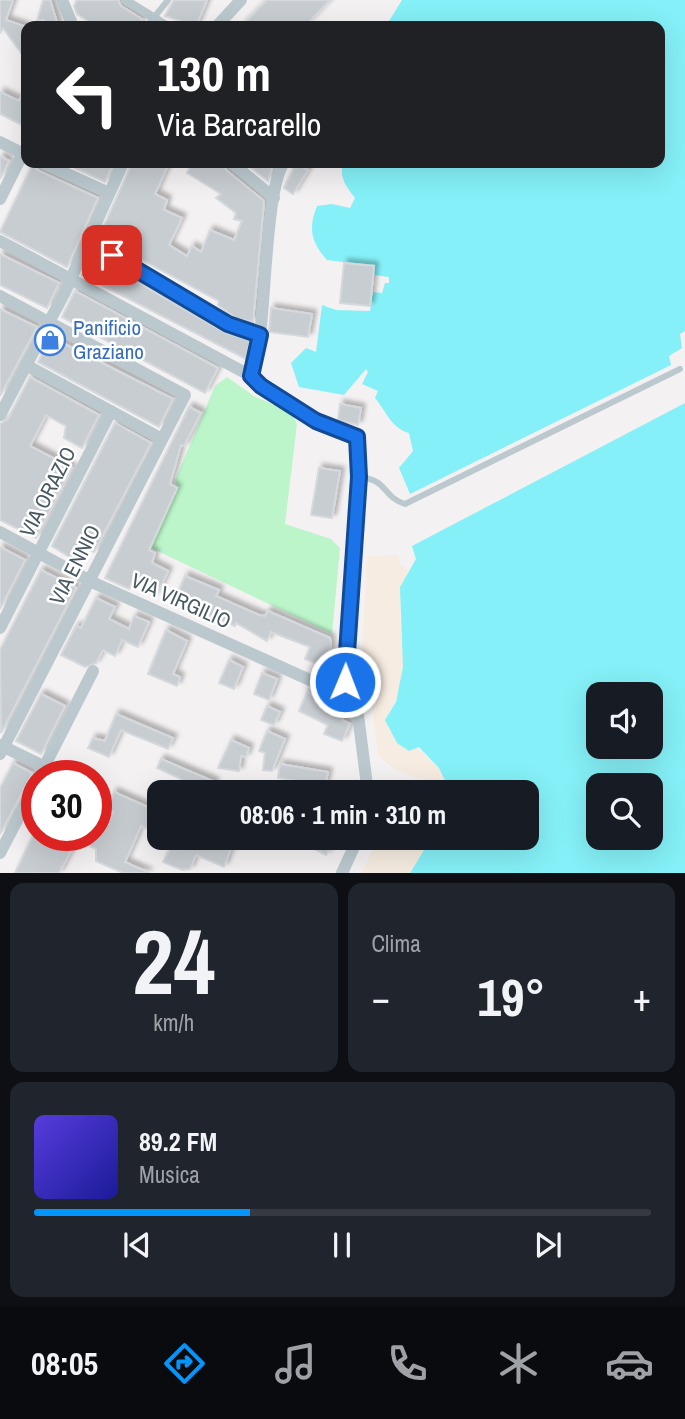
<!DOCTYPE html>
<html lang="it">
<head>
<meta charset="utf-8">
<style>
	:root { --surface:#171b24; --page:#20242c; --text:#f1f3f6; --muted:#9ea1a6; --line:#363941; --accent:#0495fb }
	body { margin:0; font-family:"Archivo Narrow",sans-serif; background:var(--page); color:var(--text); height:100vh; display:flex; flex-direction:column; font-size:26px; white-space:nowrap }
	* { box-sizing:border-box; margin:0 }
	p { font-size:23px; color:var(--muted) }
	.icon { flex:none; width:38px; height:38px; fill:none; stroke:currentColor; stroke-width:2; stroke-linecap:round; stroke-linejoin:round }
	.map { position:relative; height:873px; overflow:hidden }
	.sheet { display:flex; flex-direction:column; gap:10px; padding:10px; background:#0d0f14; flex:1 }
	.sheet>* { flex:none }
	.top-card { position:absolute; left:21px; top:21px; width:644px; height:147px; border-radius:14px; box-shadow:0 7px 28px #0002; background:#202124; color:#fff; overflow:hidden }
	.tools { position:absolute; left:586px; top:682px; display:grid; gap:14px }
	.tools a { display:grid; place-items:center; width:77px; height:77px; border-radius:14px; background:var(--surface); box-shadow:0 7px 28px #0002; font-size:35px }
	.speed { position:absolute; left:21px; top:760px; display:flex; gap:14px; font-size:35px; font-weight:700; text-align:center }
	.speed>* { display:grid; place-content:center; width:91px; height:91px; border-radius:50%; background:var(--surface); box-shadow:0 7px 28px #0002; line-height:1 }
	.speed .limit { border:10px solid #d22; background:#fff; color:#111 }
	.pin { position:absolute; display:grid; place-items:center; width:60px; height:60px; color:#fff; margin:-30px; border-radius:14px; box-shadow:0 4px 10px #0006 }
	.me { position:absolute; width:77px; margin:-38px; rotate:1deg; stroke-linejoin:round; filter:drop-shadow(0 0 5px #0008) }
	.turn { display:flex; align-items:center; gap:24px; height:147px; padding:0 21px; font-size:32px }
	.turn .icon { width:91px; height:91px; stroke-width:2.5 }
	.turn b { display:block; font-size:49px; line-height:60px }
	.big { font-size:52px; font-weight:700; line-height:1.1 }
	.sheet .widget { flex:1; display:flex; flex-direction:column; justify-content:center; gap:10px; min-width:0; padding:0 24px; border-radius:14px; background:var(--page) }
	.sheet .dial { align-items:center; gap:0 }
	.dial b { font-size:91px; line-height:1 }
	.song { display:flex; align-items:center; gap:21px }
	.cover { width:84px; height:84px; border-radius:10px; background:linear-gradient(135deg,hsl(250 70% 55%),hsl(240 70% 35%)) }
	.played { height:7px; border-radius:4px; background:linear-gradient(90deg,var(--accent) 35%,var(--line) 35%) }
	.keys { display:flex; justify-content:space-around; direction:ltr }
	.heat { display:flex; justify-content:space-between; align-items:center; font-size:38px; direction:ltr }
	.sheet .tiles { flex:1; display:grid; gap:10px; grid-template-columns:1fr 1fr }
	.widget:last-child { grid-column:span 2 }
	.trip { position:absolute; left:147px; top:780px; width:392px; height:70px; border-radius:14px; background:var(--surface); box-shadow:0 7px 28px #0002; font-weight:700; line-height:70px; text-align:center }
	.menu { display:flex; height:112px; justify-content:space-around; align-items:center; background:#090b0e; color:var(--muted) }
	.menu .icon { width:49px; height:49px }
	.menu .on { color:var(--accent) }
	.menu b { font-size:32px; color:var(--text) }
	.map>svg:first-child { display:block }
	.green { fill:#bcf5ca }
	.sand { fill:#f6ece1 }
	.water { fill:#85f0f7; fill-rule:evenodd }
	.building { fill:#c8cdd2; stroke:#d5d9dd; stroke-width:2; filter:url(#shadow) }
	.lines { fill:none; stroke-linecap:round; stroke-linejoin:round }
	.service { stroke:#bbc9cf; stroke-width:6 }
	.pedestrian { stroke:#bbc9cf; stroke-width:9 }
	.minor { stroke:#bbc9cf; stroke-width:12 }
	.route-casing { stroke:#114b97; stroke-width:18 }
	.route { stroke:#1a73e8; stroke-width:12 }
	.labels { text-anchor:middle; stroke-width:5; stroke-linejoin:round; paint-order:stroke }
	.shop-label { font-size:21px; fill:#366cbe; stroke:#fff; text-anchor:start }
	.street-label { font-size:21px; fill:#475962; stroke:#fff }
</style>
</head>
<body>
<div class="map">
<svg width="685" height="873" viewBox="0 0 685 873">
	<defs>
		<filter id="shadow"><feDropShadow dx="4" dy="-4" stdDeviation="2" flood-color="#0004"/></filter>
	</defs>
	<rect width="100%" height="100%" fill="#f4f1f2"/>
	<polygon class="green" points="227,377 254,396 292,413 297,424 285,524 331,539 340,548 332,634 149,547 178,489 175,480 215,386"/>
	<g class="sand">
		<path d="M 398,555 L 400,565 L 404,566 L 408,573 C 393,599 404,634 403,664 C 403,684 395,703 385,720 L 439,768 L 451,793 L 420,793 L 424,781 L 395,769 L 378,755 L 372,702 L 361,680 L 367,556 Z"/>
		<polygon points="378,838 427,838 426,847 410,873 362,873"/>
	</g>
	<g class="water">
		<path d="M 402,0 L 685,0 L 685,331 L 680,334 L 682,348 L 669,356 L 671,365 L 410,494 L 399,468 L 413,451 L 409,433 C 391,428 386,411 375,398 L 378,391 L 362,384 L 368,372 L 366,369 L 344,395 L 299,387 L 291,363 L 306,348 L 316,352 L 322,305 L 336,310 L 370,311 L 373,292 L 382,293 L 385,283 L 389,283 L 389,277 L 374,275 L 374,266 L 327,260 C 311,242 308,228 317,206 L 332,204 L 350,208 L 355,198 C 346,186 339,178 343,163 L 660,163 L 660,26 L 386,26 Z"/>
		<path d="M 685,403 L 685,873 L 410,873 L 426,847 L 427,838 L 527,838 L 527,793 L 451,793 L 439,768 L 419,747 L 409,751 L 397,743 L 385,720 L 396,702 L 403,667 L 400,587 L 416,559 L 412,546 ZM 598,695 L 651,695 L 651,747 L 598,747 ZM 598,786 L 651,786 L 651,838 L 598,838 Z"/>
	</g>
	<g class="building">
		<polygon points="0,0 13,0 6,20 26,27 26,60 3,28 0,33"/>
		<polygon points="43,0 50,0 58,26 45,26 44,20 37,21"/>
		<polygon points="77,0 118,0 121,6 142,19 138,26 96,26 77,14 74,6"/>
		<polygon points="174,0 207,0 196,26 165,16"/>
		<polygon points="267,0 330,0 305,26 242,26"/>
		<polygon points="26,87 26,115 22,125 0,114 0,92 19,101"/>
		<polygon points="0,156 9,161 0,179"/>
		<polygon points="77,163 114,163 105,182 75,168"/>
		<polygon points="132,163 169,163 155,194 167,200 164,210 182,218 169,245 187,256 192,246 201,252 210,230 234,240 242,221 234,219 236,213 216,198 221,194 187,173 192,163 223,163 226,170 264,201 253,322 236,318 218,305 219,301 99,237"/>
		<polygon points="245,163 268,163 272,168 268,181"/>
		<polygon points="296,163 308,170 293,194 284,188"/>
		<polygon points="32,165 39,171 98,198 67,267 0,232"/>
		<polygon points="0,254 59,283 47,308 0,285"/>
		<polygon points="91,256 224,332 250,341 246,359 82,275"/>
		<polygon points="344,263 374,266 370,306 340,303"/>
		<polygon points="75,291 218,368 205,393 62,317"/>
		<polygon points="271,308 312,314 308,337 269,332"/>
		<polygon points="0,309 37,327 0,396"/>
		<polygon points="51,337 173,399 159,427 38,362"/>
		<polygon points="30,377 99,415 82,448 64,438 66,426 46,415 30,446 72,468 36,538 0,520 0,424 8,419"/>
		<polygon points="340,404 361,408 358,425 338,420"/>
		<polygon points="189,407 201,413 184,446 181,445 170,484 177,488 149,550 155,553 152,563 168,571 157,595 132,583 129,589 105,578"/>
		<polygon points="115,423 151,443 94,552 83,546 74,560 52,546"/>
		<polygon points="319,468 340,471 332,518 311,515"/>
		<polygon points="0,547 25,560 0,609"/>
		<polygon points="41,570 76,588 1,733 0,650"/>
		<polygon points="185,576 219,590 216,596 259,615 265,616 268,611 330,638 331,646 322,666 305,659 310,647 271,632 267,641 236,623 235,626 174,602"/>
		<polygon points="96,598 115,607 109,619 129,629 134,616 149,622 138,647 122,640 115,656 103,650 96,663 85,667 61,655 76,626 81,628"/>
		<polygon points="166,630 187,641 173,674 180,677 177,686 148,674"/>
		<polygon points="229,660 243,667 234,689 219,683"/>
		<polygon points="262,673 277,679 269,700 254,694"/>
		<polygon points="307,692 346,709 342,720 350,724 342,741 324,734 328,725 299,711"/>
		<polygon points="41,694 65,706 41,754 16,741"/>
		<polygon points="267,706 280,712 274,725 261,720"/>
		<polygon points="116,714 173,738 168,749 121,730 109,757 88,748 93,738 105,741"/>
		<polygon points="267,731 285,739 272,771 263,770 265,753 259,751"/>
		<polygon points="231,740 249,748 246,757 241,756 239,771 218,768"/>
		<polygon points="161,759 215,782 211,793 200,793 179,783 181,779 157,768"/>
		<polygon points="13,763 32,773 31,776 0,834 0,788"/>
		<polygon points="280,764 328,772 325,785 278,778"/>
		<polygon points="114,792 152,809 159,794 159,834 141,826 125,862 149,873 123,873 96,861 96,849 77,840 59,873 15,873 33,835 96,835 96,826 105,830 113,812 107,809"/>
		<polygon points="175,838 208,838 231,848 224,867 196,855 190,869 182,870 163,862"/>
		<polygon points="311,838 335,838 326,855 308,846"/>
	</g>
	<g class="lines">
		<g class="service">
			<polyline points="147,26 168,0"/>
			<path d="M 359,477 C 389,480 381,496 405,504 L 680,369"/>
		</g>
		<polyline class="pedestrian" points="125,0 167,26"/>
		<g class="minor">
			<polyline points="62,0 73,26"/>
			<polyline points="217,26 241,0"/>
			<polyline points="0,142 26,155"/>
			<polyline points="43,163 109,193"/>
			<polyline points="232,163 274,198"/>
			<polyline points="0,199 23,153"/>
			<polyline points="0,241 251,376 261,386 315,421 357,437 360,463 345,682 358,715 368,793"/>
			<polyline points="89,242 228,324 260,335"/>
			<polyline points="0,296 185,395 0,754"/>
			<polyline points="26,365 162,439"/>
			<path d="M 251,376 C 254,362 258,348 260,334 C 265,300 267,184 284,163"/>
			<polyline points="0,415 65,292 123,163"/>
			<polyline points="0,532 94,583 350,698"/>
			<polyline points="0,628 111,411"/>
			<polyline points="0,745 45,767"/>
			<polyline points="40,775 93,671"/>
			<polyline points="0,853 37,782"/>
			<polyline points="342,873 358,838"/>
		</g>
	</g>
	<g class="lines">
		<g class="route-casing">
			<polyline id="route" points="112,255 228,324 260,335 251,376 261,386 316,421 357,437 359,477 345,682"/>
		</g>
		<use href="#route" class="route"/>
	</g>
	<defs>
		<g id="shop-ring" transform="scale(1.575)"><circle r="9.5" fill="#fff" stroke="#3f7fe0" stroke-width="1.5"/><path d="M-5-2.5h2.3a2.7 3.5 0 0 1 5.4 0H5L5.5 6h-11ZM-1.5-2.5h3a1.5 2.3 0 0 0-3 0Z" fill="#3f7fe0"/></g>
	</defs>
	<g fill-rule="evenodd">
		<use href="#shop-ring" x="50" y="340"/>
	</g>
	<g class="labels">
		<g class="shop-label">
			<text x="73" y="335">Panificio<tspan x="73" dy="24">Graziano</tspan></text>
		</g>
		<g class="street-label">
			<text transform="translate(48 492) rotate(-63)" y="7">VIA ORAZIO</text>
			<text transform="translate(75 565) rotate(-63)" y="7">VIA ENNIO</text>
			<text transform="translate(181 601) rotate(24)" y="7">VIA VIRGILIO</text>
		</g>
	</g>
</svg>
<div class="tools">
<a><svg class="icon" aria-label="sound" viewBox="0 0 24 24"><path d="M4 9h4l5-4v14l-5-4H4zM17 9q2 3 0 6"/></svg></a>
<a><svg class="icon" aria-label="search" viewBox="0 0 24 24"><circle cx="10" cy="10" r="6"/><path d="M15 15l6 6"/></svg></a>
</div>
<div class="speed"><div class="limit">30</div></div>
<div class="pin" style="left:112px;top:255px;background:#d93025"><svg class="icon" aria-label="arrive" viewBox="0 0 24 24"><path d="M6 21V4h12l-3 4 3 4H6"/></svg></div>
<svg class="me" style="left:345px;top:682px" viewBox="-20 -20 40 40"><circle r="17" fill="#1a73e8" stroke="#fff" stroke-width="3"/><path d="M0-11L8 9 0 5-8 9z" fill="#fff"/></svg>
<div class="trip">08:06 · 1 min · 310 m</div>
<div class="top-card">
<div class="turn"><svg class="icon" aria-label="left" viewBox="0 0 24 24"><path d="M17 20v-9H6M10 6l-5 5 5 5"/></svg><div><b>130 m</b>Via Barcarello</div></div>
</div>
</div>
<section class="sheet">
<div class="tiles">
<div class="widget dial"><b>24</b><p>km/h</p></div>
<div class="widget"><p>Clima</p>
<div class="heat"><a>−</a><b class="big">19°</b><a>+</a></div>
</div>
<div class="widget">
<div class="song"><i class="cover"></i><div><b>89.2 FM</b><p>Musica</p></div></div>
<div class="played"></div>
<div class="keys"><svg class="icon" aria-label="previous" viewBox="0 0 24 24"><path d="M18 5L8 12l10 7zM5 5v14"/></svg><svg class="icon" aria-label="pause" viewBox="0 0 24 24"><path d="M8 5v14M16 5v14"/></svg><svg class="icon" aria-label="next" viewBox="0 0 24 24"><path d="M6 5l10 7-10 7zM19 5v14"/></svg></div>
</div>
</div>
</section>
<nav class="menu">
<b>08:05</b>
<svg class="icon on" aria-label="directions" viewBox="0 0 24 24"><path d="M12 3l9 9-9 9-9-9zM9 14v-3h6M13 9l2 2-2 2"/></svg>
<svg class="icon" aria-label="music" viewBox="0 0 24 24"><path d="M9 18V5l10-2v13"/><circle cx="6" cy="18" r="3"/><circle cx="16" cy="16" r="3"/></svg>
<svg class="icon" aria-label="phone" viewBox="0 0 24 24"><path d="M5 4h4l2 5-3 2q2 4 5 5l2-3 5 2v4C11 20 4 13 5 4z"/></svg>
<svg class="icon" aria-label="climate" viewBox="0 0 24 24"><path d="M12 3v18M4 7l16 10M4 17L20 7"/></svg>
<svg class="icon" aria-label="car" viewBox="0 0 24 24"><path d="M5 17H2v-5l4-1 3-4h7l3 4 3 1v5h-3M9 17h6M6 11h13"/><circle cx="7" cy="17" r="2"/><circle cx="17" cy="17" r="2"/></svg>
</nav>
</body>
</html>
